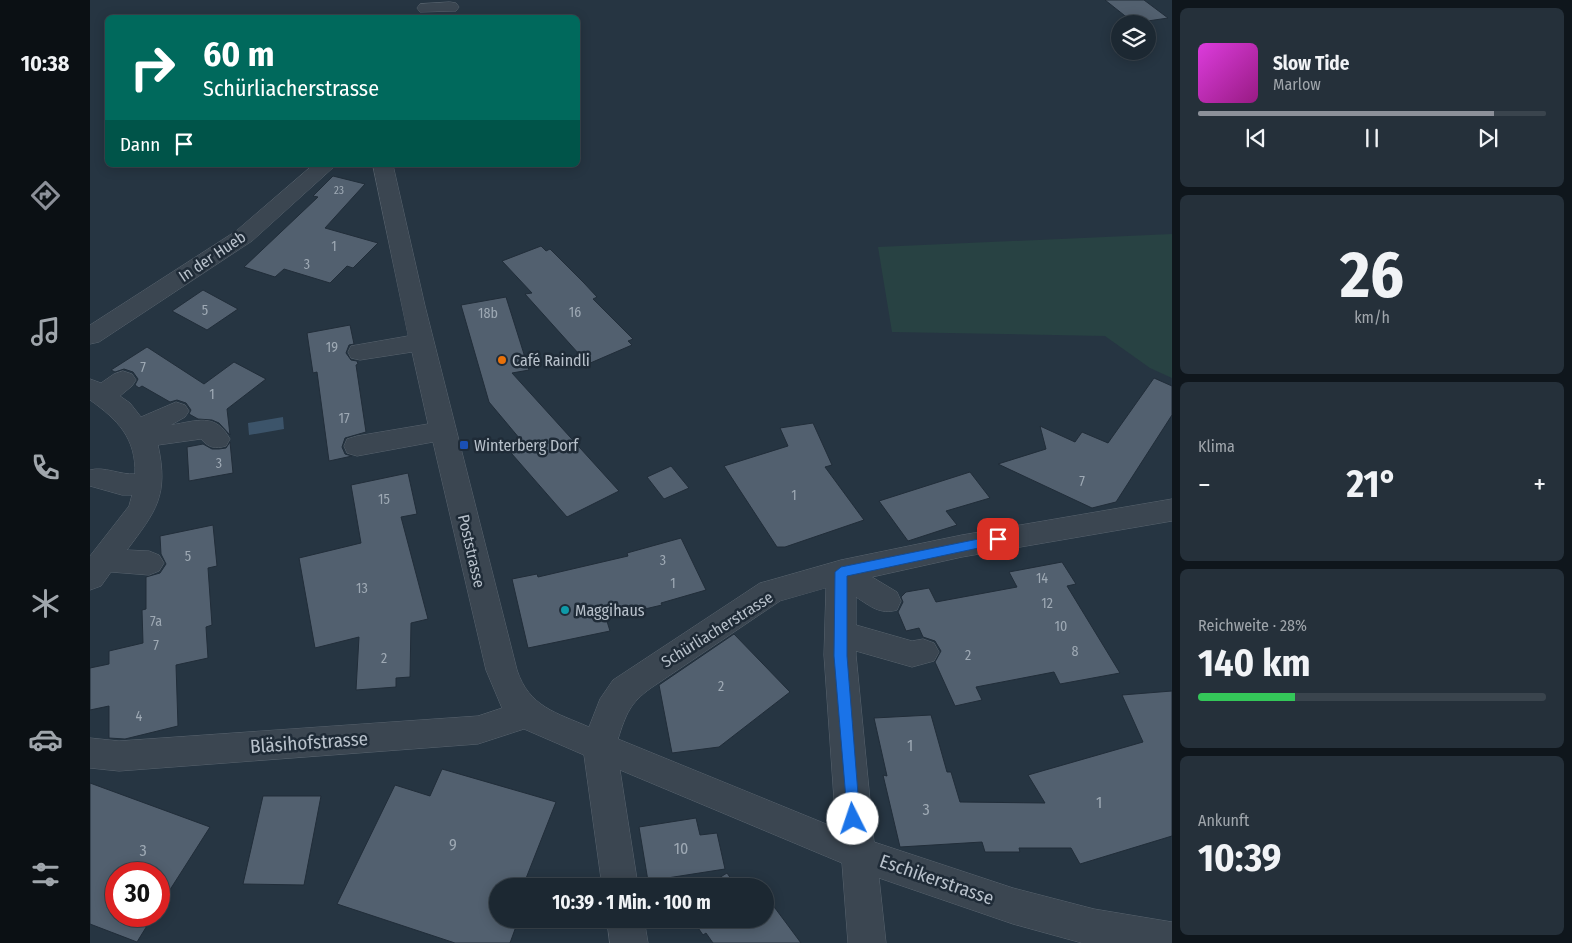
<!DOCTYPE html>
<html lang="de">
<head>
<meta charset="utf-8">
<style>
	:root { --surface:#1c2832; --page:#25303a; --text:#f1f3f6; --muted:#a0a6ac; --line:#3a444d; --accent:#8c9099 }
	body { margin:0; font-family:"Fira Sans Condensed",sans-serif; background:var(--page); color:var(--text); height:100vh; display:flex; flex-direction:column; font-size:19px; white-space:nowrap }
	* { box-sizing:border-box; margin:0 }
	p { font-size:16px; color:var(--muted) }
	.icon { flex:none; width:28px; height:28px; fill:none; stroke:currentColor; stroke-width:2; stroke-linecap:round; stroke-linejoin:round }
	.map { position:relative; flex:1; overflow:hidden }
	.side { display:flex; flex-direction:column; gap:8px; padding:8px; background:#0f161c; width:400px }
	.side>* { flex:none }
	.guide { position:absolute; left:15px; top:15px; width:475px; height:152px; border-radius:8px; box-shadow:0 2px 12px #0003,0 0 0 1px var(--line); background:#00695c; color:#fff; overflow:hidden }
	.fabs { position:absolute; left:1021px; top:15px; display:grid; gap:10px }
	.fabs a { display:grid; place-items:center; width:45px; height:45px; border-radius:50%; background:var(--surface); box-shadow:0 2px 12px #0003,0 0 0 1px var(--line); font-size:25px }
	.speed { position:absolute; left:15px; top:862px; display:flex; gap:10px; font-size:25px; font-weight:700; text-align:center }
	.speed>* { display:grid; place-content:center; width:65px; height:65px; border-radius:50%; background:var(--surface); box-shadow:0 2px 12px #0003,0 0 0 1px var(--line); line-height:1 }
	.speed .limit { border:8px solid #d22; background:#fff; color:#111 }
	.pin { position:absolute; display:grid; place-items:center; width:42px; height:42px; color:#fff; margin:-21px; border-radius:10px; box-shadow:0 2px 8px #0006 }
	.me { position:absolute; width:55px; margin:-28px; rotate:356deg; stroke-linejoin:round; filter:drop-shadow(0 0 4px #0008) }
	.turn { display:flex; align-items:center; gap:18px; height:105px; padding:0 15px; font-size:22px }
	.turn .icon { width:65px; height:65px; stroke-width:2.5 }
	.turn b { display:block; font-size:35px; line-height:42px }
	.then { display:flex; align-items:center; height:48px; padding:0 15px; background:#0003; gap:10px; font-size:19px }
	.big { font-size:38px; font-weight:700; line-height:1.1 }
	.side .card { flex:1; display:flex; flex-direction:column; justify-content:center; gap:8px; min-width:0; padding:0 18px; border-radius:8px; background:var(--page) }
	.side .dial { align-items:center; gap:0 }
	.dial b { font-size:65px; line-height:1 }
	.song { display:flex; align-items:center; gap:15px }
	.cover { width:60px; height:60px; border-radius:8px; background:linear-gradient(135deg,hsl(300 70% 55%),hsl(310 70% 35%)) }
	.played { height:5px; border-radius:2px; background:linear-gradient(90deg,var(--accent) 85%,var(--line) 85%) }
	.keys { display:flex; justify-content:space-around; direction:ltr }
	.heat { display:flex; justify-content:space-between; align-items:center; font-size:28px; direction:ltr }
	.charge { height:8px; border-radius:4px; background:linear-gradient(90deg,#34c759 28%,var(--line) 0) }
	.trip { position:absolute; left:399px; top:878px; width:285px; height:50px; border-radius:25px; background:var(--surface); box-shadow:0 2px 12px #0003,0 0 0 1px var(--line); font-weight:700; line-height:50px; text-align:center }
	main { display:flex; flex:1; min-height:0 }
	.menu { display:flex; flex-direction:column; width:90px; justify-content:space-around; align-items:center; background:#0b1014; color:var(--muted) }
	.menu .icon { width:35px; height:35px }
	.menu .selected { color:var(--accent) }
	.menu b { font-size:22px; color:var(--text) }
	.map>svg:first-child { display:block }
	.green { fill:#284243 }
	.water { fill:#3c546a }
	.building { fill:#52606f; stroke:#212d39 }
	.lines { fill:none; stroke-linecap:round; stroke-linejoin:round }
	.minor-casing { stroke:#59646f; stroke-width:1 }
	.minor { fill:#3b4651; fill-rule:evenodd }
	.route { fill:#1a73e8; stroke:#114b97 }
	.food-dot { fill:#e8710a; stroke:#1f2b37; stroke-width:2 }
	.transit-dot { fill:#1a4fb4; stroke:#1f2b37; stroke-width:2 }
	.culture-dot { fill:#0f9aa8; stroke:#1f2b37; stroke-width:2 }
	.labels { text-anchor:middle; stroke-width:5; stroke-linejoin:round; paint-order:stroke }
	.far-number-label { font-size:11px; fill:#9ea9b4 }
	.number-label { font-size:14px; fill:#9ea9b4 }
	.street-label { font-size:16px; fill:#b8c1cb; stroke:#1f2b37 }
	.poi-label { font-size:16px; fill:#b8c1cb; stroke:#1f2b37; text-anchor:start }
	.near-number-label { font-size:16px; fill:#9ea9b4 }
	.near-street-label { font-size:19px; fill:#b8c1cb; stroke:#1f2b37 }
</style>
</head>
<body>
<main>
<nav class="menu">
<b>10:38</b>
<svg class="icon selected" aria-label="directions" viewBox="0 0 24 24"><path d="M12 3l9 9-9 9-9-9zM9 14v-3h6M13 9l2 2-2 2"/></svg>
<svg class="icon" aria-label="music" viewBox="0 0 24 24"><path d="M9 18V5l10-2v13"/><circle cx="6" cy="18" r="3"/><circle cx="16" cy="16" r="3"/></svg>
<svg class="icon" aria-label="phone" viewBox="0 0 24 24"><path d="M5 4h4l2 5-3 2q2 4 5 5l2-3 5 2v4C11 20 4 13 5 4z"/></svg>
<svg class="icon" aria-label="climate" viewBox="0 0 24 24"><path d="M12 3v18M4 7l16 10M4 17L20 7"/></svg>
<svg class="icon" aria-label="car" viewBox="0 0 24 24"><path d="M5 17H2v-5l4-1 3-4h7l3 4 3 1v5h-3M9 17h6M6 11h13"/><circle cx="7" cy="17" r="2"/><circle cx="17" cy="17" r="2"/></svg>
<svg class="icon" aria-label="filters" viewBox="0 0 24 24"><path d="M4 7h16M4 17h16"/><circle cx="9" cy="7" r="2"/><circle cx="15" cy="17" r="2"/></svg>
</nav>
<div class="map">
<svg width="1082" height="943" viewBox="0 0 1082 943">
	<rect width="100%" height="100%" fill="#263542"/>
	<polygon class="green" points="1082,234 1082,378 1060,368 1015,336 802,332 788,247"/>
	<polygon class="water" points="193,417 194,429 159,435 158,423"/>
	<g class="building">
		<polygon points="1015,0 1054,0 1078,18 1044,23"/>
		<polygon points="243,176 275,184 235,228 288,243 263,268 257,266 240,283 194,269 185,277 154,267 228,197 223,196"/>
		<polygon points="451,246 456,251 460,249 494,283 507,297 503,299 543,339 538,341 542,345 498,364 435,294 442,293 412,261"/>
		<polygon points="113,290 148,309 117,330 82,311"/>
		<polygon points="416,297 439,370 422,373 529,491 477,517 415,446 430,439 399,402 371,305"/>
		<polygon points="260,325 264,344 259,345 256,353 261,360 267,361 268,364 266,365 276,432 255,438 252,447 255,454 262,456 239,461 227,372 223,373 217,333"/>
		<polygon points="57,347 114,384 144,362 176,379 137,409 140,435 129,423 122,420 108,419 99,414 101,410 96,403 87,400 80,402 52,386 49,388 45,385 48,379 43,372 34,369 25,372 21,370"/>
		<polygon points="1064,378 1082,386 1082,415 1026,502 1002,508 908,464 956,449 950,426 985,442 992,432 1018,443"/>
		<polygon points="723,423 742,465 735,467 774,520 695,547 687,547 634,466 698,446 690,428"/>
		<polygon points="140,442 143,473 99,481 97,447 113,444 122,449 129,449 136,448"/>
		<polygon points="581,466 599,488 574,499 557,477"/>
		<polygon points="880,472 900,498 856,511 867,525 818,541 789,501"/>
		<polygon points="318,473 327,514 311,517 338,619 321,623 320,677 306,678 306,687 266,690 269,637 225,648 209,558 271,543 261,485"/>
		<polygon points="123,525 127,566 118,568 122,625 116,627 118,658 86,665 88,726 35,739 19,738 19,706 0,710 0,668 19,664 19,651 53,643 52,610 56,609 56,577 70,573 76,564 71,554 70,536"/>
		<polygon points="591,538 616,590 571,603 572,605 516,618 520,631 438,648 422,579 447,574 448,577 538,556 537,553"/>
		<polygon points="972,562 986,584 977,586 1030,673 970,684 964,672 886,687 892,700 865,706 845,662 851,651 845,641 833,637 829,628 816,631 808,612 813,602 811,597 816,592 839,588 846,602 927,587 919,572"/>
		<polygon points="644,634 700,692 629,747 582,753 569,685"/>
		<polygon points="1082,691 1082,836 990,864 981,848 929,848 930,852 895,852 892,842 810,847 793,775 797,776 784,718 841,715 857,772 861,772 870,802 955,803 938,775 1053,742 1032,695"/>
		<polygon points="352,769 466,802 433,886 408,886 408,919 428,921 420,943 365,943 247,904 305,785 340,796"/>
		<polygon points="0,783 120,827 69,907 69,874 26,874 26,916 63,916 47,942 0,924"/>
		<polygon points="173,796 231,796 214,885 153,884"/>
		<polygon points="606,818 610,835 627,833 635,869 558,881 549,827"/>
		<polygon points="637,873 646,886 616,886"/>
		<polygon points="682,904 711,943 623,943 616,933 613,935 602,919 675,919 675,909"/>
	</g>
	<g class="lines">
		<g class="minor-casing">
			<g id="minor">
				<polygon points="360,2 366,3 369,7 366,11 330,12 327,8 330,4"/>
				<polygon points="223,165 246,165 162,241 9,342 0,344 0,325 146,231"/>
				<path d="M 283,165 L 303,165 L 335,306 L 427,670 C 439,707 467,713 499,727 L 510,699 L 523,680 L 670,583 L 681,580 L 751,560 L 872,535 L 1082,499 L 1082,521 L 872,557 L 782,577 L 807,592 L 811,601 L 807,610 C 790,615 780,606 766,597 L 766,625 L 822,641 L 833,639 L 844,643 L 849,652 L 844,661 L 822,667 L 766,651 L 766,655 L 784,842 L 923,888 L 1004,909 L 1082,922 L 1082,943 L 992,943 L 923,924 L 789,878 L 796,943 L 758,943 L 752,863 L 530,770 L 548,886 L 512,886 L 494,755 L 434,729 L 388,744 L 29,771 L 0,768 L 0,738 L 29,741 L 388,716 L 412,708 L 396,670 L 343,442 L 267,456 L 257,453 L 254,446 L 257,439 L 267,436 L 338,424 L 322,352 L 270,360 L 261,358 L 258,352 L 261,346 L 318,336 ZM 736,588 L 734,655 L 746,828 L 528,739 C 536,714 540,703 561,688 L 690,601 Z"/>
				<path d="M 33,371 L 42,374 L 46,380 L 42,386 L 30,396 L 40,403 L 51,417 L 86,402 L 95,405 L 99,411 L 95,417 L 81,425 C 107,421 125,412 140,439 L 136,446 C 125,449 119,448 111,439 L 68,445 C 79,496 66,511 37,550 L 59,551 L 69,555 L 74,563 L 69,571 L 59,575 L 21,572 L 11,586 L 0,590 L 0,556 L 39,506 L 42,495 L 32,495 L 0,486 L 0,470 C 14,466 30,475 45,474 C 46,438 28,420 0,400 L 0,379 L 11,383 L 24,374 Z"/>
				<polygon points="517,919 554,919 558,943 520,943"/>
			</g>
		</g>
		<use href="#minor" class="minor"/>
	</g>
	<polygon class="route" points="908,535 914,539 912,543 757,576 757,656 770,819 768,823 763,825 758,823 744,656 745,572 751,567"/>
	<circle class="food-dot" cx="412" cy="360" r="5"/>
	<rect class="transit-dot" x="369" y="440" width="10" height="10" rx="2.5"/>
	<circle class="culture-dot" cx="475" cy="610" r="5"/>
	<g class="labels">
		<g class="far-number-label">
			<text x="249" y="194">23</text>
		</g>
		<g class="number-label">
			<text x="244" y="251">1</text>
			<text x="217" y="269">3</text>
			<text x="115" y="315">5</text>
			<text x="485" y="317">16</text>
			<text x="398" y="318">18b</text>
			<text x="242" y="352">19</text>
			<text x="53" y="372">7</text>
			<text x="122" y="399">1</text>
			<text x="254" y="423">17</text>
			<text x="129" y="468">3</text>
			<text x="992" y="486">7</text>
			<text x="704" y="500">1</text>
			<text x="294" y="504">15</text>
			<text x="98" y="561">5</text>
			<text x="573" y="565">3</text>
			<text x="952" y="583">14</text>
			<text x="583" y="588">1</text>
			<text x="272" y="593">13</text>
			<text x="957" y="608">12</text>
			<text x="66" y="626">7a</text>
			<text x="971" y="631">10</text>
			<text x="66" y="650">7</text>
			<text x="985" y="656">8</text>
			<text x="878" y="660">2</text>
			<text x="294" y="663">2</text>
			<text x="631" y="691">2</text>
			<text x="49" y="721">4</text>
		</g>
		<g class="street-label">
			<text transform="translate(122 256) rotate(-34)" y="6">In der Hueb</text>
			<text transform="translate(382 551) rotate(77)" y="6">Poststrasse</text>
			<text transform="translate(627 629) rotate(-32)" y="6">Schürliacherstrasse</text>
		</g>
		<g class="poi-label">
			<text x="422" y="366">Café Raindli</text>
			<text x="384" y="451">Winterberg Dorf</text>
			<text x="485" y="616">Maggihaus</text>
		</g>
		<g class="near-number-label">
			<text x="820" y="751">1</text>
			<text x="1009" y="808">1</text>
			<text x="836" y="815">3</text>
			<text x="363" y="850">9</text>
			<text x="591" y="854">10</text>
			<text x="53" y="856">3</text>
		</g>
		<g class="near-street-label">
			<text transform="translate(219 742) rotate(-4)" y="7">Bläsihofstrasse</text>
			<text transform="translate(847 879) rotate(19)" y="7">Eschikerstrasse</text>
		</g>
	</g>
</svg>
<div class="fabs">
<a><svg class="icon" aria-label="layers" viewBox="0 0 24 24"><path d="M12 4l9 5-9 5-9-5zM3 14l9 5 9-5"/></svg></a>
</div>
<div class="speed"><div class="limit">30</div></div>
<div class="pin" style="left:908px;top:539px;background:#d93025"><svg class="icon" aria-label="arrive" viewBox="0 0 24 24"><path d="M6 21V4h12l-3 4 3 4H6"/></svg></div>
<svg class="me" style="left:763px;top:819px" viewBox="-20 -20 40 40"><circle r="19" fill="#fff"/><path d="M0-13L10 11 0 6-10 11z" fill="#1a73e8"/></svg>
<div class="trip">10:39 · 1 Min. · 100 m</div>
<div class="guide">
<div class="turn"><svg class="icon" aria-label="right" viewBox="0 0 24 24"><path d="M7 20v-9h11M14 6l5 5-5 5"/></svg><div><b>60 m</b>Schürliacherstrasse</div></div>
<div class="then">Dann<svg class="icon" aria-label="arrive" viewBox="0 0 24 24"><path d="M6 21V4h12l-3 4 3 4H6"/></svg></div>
</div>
</div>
<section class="side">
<div class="card">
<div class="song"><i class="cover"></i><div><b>Slow Tide</b><p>Marlow</p></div></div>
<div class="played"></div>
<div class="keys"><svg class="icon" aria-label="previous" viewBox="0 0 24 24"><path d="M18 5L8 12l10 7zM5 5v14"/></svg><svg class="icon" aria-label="pause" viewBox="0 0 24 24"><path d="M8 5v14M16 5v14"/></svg><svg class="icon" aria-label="next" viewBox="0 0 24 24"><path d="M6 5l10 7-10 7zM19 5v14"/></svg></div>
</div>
<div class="card dial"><b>26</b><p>km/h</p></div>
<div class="card"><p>Klima</p>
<div class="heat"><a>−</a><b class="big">21°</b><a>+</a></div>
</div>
<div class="card"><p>Reichweite · 28%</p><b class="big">140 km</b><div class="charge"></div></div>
<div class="card"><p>Ankunft</p><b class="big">10:39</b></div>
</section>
</main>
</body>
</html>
